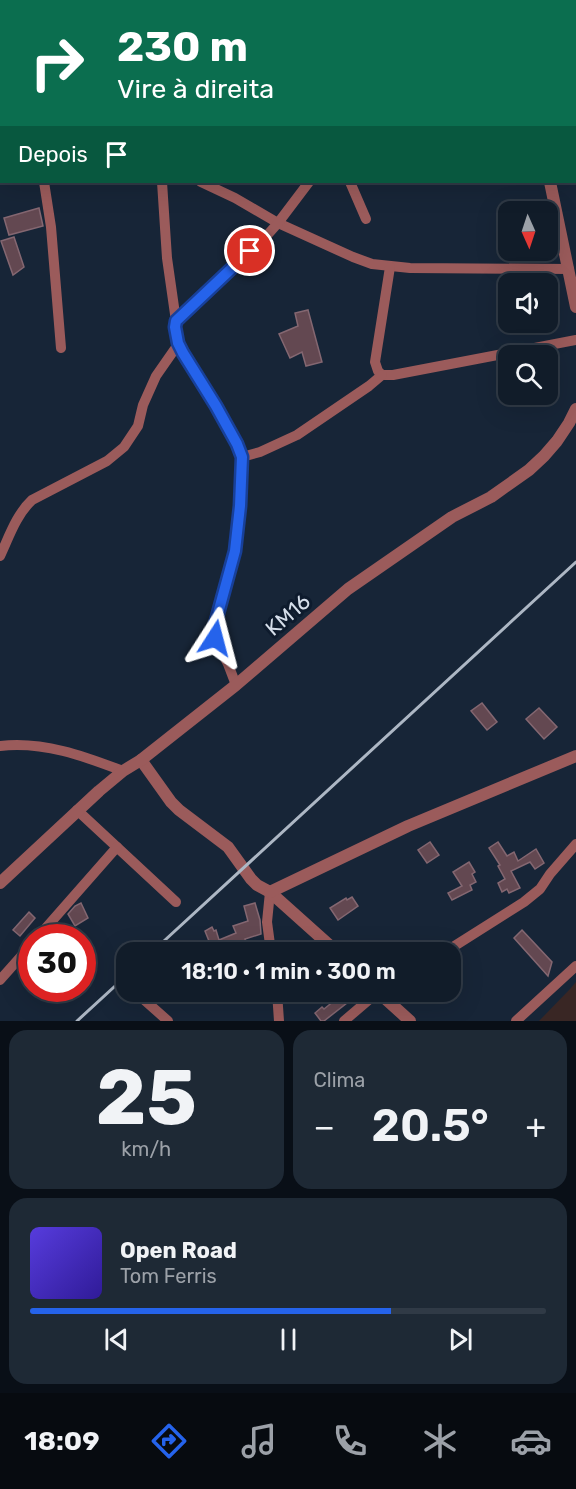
<!DOCTYPE html>
<html lang="pt">
<head>
<meta charset="utf-8">
<style>
	:root { --surface:#111c29; --page:#1e2935; --text:#f1f3f6; --muted:#9ca1a8; --line:#303a46; --accent:#2563eb }
	body { margin:0; font-family:Rubik,sans-serif; background:var(--page); color:var(--text); height:100vh; display:flex; flex-direction:column; font-size:22px; white-space:nowrap }
	* { box-sizing:border-box; margin:0 }
	p { font-size:20px; color:var(--muted) }
	.icon { flex:none; width:33px; height:33px; fill:none; stroke:currentColor; stroke-width:2; stroke-linecap:round; stroke-linejoin:round }
	.map { position:relative; height:1021px; overflow:hidden }
	.sheet { display:flex; flex-direction:column; gap:9px; padding:9px; background:#090f17; flex:1 }
	.sheet>* { flex:none }
	.guide { position:absolute; left:0px; top:0px; width:576px; height:183px; box-shadow:0 6px 24px #0002,0 0 0 2px var(--line); background:#0b6e4f; color:#fff; overflow:hidden }
	.needle { width:39px; rotate:177deg }
	.fabs { position:absolute; left:498px; top:201px; display:grid; gap:12px }
	.fabs a { display:grid; place-items:center; width:60px; height:60px; border-radius:12px; background:var(--surface); box-shadow:0 6px 24px #0002,0 0 0 2px var(--line); font-size:30px }
	.speed { position:absolute; left:18px; top:924px; display:flex; gap:12px; font-size:30px; font-weight:700; text-align:center }
	.speed>* { display:grid; place-content:center; width:78px; height:78px; border-radius:50%; background:var(--surface); box-shadow:0 6px 24px #0002,0 0 0 2px var(--line); line-height:1 }
	.speed .limit { border:9px solid #d22; background:#fff; color:#111 }
	.pin { position:absolute; display:grid; place-items:center; width:51px; height:51px; color:#fff; margin:-26px; border:3px solid #fff; border-radius:50%; box-shadow:0 2px 6px #0007 }
	.me { position:absolute; width:66px; margin:-33px; rotate:9deg; stroke-linejoin:round; filter:drop-shadow(0 0 4px #0008) }
	.turn { display:flex; align-items:center; gap:21px; height:126px; padding:0 18px; font-size:27px }
	.turn .icon { width:78px; height:78px; stroke-width:2.5 }
	.turn b { display:block; font-size:42px; line-height:51px }
	.then { display:flex; align-items:center; height:57px; padding:0 18px; background:#0003; gap:12px; font-size:22px }
	.big { font-size:45px; font-weight:600; line-height:1.1 }
	.sheet .tile { flex:1; display:flex; flex-direction:column; justify-content:center; gap:9px; min-width:0; padding:0 21px; border-radius:18px; background:var(--page) }
	.sheet .dial { align-items:center; gap:0 }
	.dial b { font-size:78px; line-height:1 }
	.song { display:flex; align-items:center; gap:18px }
	.cover { width:72px; height:72px; border-radius:9px; background:linear-gradient(135deg,hsl(250 70% 55%),hsl(250 70% 35%)) }
	.played { height:6px; border-radius:3px; background:linear-gradient(90deg,var(--accent) 70%,var(--line) 70%) }
	.keys { display:flex; justify-content:space-around; direction:ltr }
	.heat { display:flex; justify-content:space-between; align-items:center; font-size:33px; direction:ltr }
	.sheet .tiles { flex:1; display:grid; gap:9px; grid-template-columns:1fr 1fr }
	.tile:last-child { grid-column:span 2 }
	.trip { position:absolute; left:116px; top:942px; width:345px; height:60px; border-radius:18px; background:var(--surface); box-shadow:0 6px 24px #0002,0 0 0 2px var(--line); font-weight:600; line-height:60px; text-align:center }
	.dock { display:flex; height:96px; justify-content:space-around; align-items:center; background:#070b10; color:var(--muted) }
	.dock .icon { width:42px; height:42px }
	.dock .on { color:var(--accent) }
	.dock b { font-size:27px; color:var(--text) }
	.map>svg:first-child { display:block }
	.education { fill:#392624 }
	.building { fill:#634851; stroke:#846771; stroke-width:1.5 }
	.lines { fill:none; stroke-linecap:round; stroke-linejoin:round }
	.minor { stroke:#9b5b5b; stroke-width:10 }
	.tertiary { stroke:#9b5b5b; stroke-width:12 }
	.rail { stroke:#adb7c4; stroke-width:3 }
	.route-casing { stroke:#184099; stroke-width:15 }
	.route { stroke:#2563eb; stroke-width:10 }
	.labels { text-anchor:middle; stroke-width:6; stroke-linejoin:round; paint-order:stroke }
	.street-label { font-size:21px; fill:#d5deea; stroke:#0e1b2d }
</style>
</head>
<body>
<div class="map">
<svg width="576" height="1021" viewBox="0 0 576 1021">
	<rect width="100%" height="100%" fill="#172537"/>
	<polygon class="education" points="576,982 576,1021 539,1021 570,989"/>
	<g class="building">
		<polygon points="39,208 43,226 9,235 4,218"/>
		<polygon points="14,237 24,267 13,275 1,241"/>
		<polygon points="308,310 322,362 306,366 302,352 290,358 279,334 298,326 295,313"/>
		<polygon points="482,703 497,722 487,730 471,711"/>
		<polygon points="539,708 557,727 544,739 526,719"/>
		<polygon points="430,842 439,855 427,863 418,850"/>
		<polygon points="498,842 507,856 514,852 518,861 536,849 544,863 535,869 530,862 511,871 520,888 509,893 507,889 502,892 498,883 505,879 498,866 500,865 489,848"/>
		<polygon points="469,862 475,872 472,874 476,882 470,885 472,890 452,900 448,893 462,886 453,872"/>
		<polygon points="352,897 358,906 338,920 330,908 346,898 347,900"/>
		<polygon points="81,903 88,918 75,926 68,914 75,906"/>
		<polygon points="255,903 260,920 261,934 245,939 248,952 236,952 234,943 213,951 205,931 212,927 214,931 216,930 219,940 236,933 233,926 248,921 244,906"/>
		<polygon points="29,912 35,918 20,936 13,930"/>
		<polygon points="522,930 552,962 548,976 514,938"/>
		<polygon points="345,992 361,992 324,1021 321,1021 315,1013 322,1007 324,1009"/>
	</g>
	<g class="lines">
		<g class="minor">
			<polyline points="164,0 164,2"/>
			<polyline points="415,0 415,2"/>
			<polyline points="0,154 2,153"/>
			<polyline points="44,182 51,227 61,348"/>
			<polyline points="162,182 167,258 176,321"/>
			<polyline points="201,182 235,198 278,223 353,257 372,264 410,268 569,269"/>
			<polyline points="350,182 366,219"/>
			<polyline points="390,267 375,362 378,371 382,375 393,375 576,340"/>
			<polyline points="242,457 260,452 297,435 369,386 382,375"/>
			<path d="M 0,556 C 9,537 16,515 32,500 L 107,461 L 124,447 L 138,426 L 143,405 L 156,376 L 179,343"/>
			<polyline points="236,685 228,664 215,638 214,628 235,551 240,506 242,457 237,444 208,391 183,353 179,343 175,328 176,321 262,241 278,223 309,182"/>
			<path d="M 0,746 C 43,741 84,756 123,771"/>
			<polyline points="77,810 176,902"/>
			<polyline points="270,892 267,922 271,952"/>
			<polyline points="37,938 117,847"/>
			<polyline points="445,952 524,902 540,889 550,874 576,844"/>
			<polyline points="0,980 32,944"/>
			<polyline points="139,992 141,997 168,1021"/>
			<polyline points="277,992 279,1021"/>
			<polyline points="344,1021 378,992"/>
			<polyline points="516,1021 576,966"/>
		</g>
		<g class="tertiary">
			<polyline points="511,0 511,2"/>
			<polyline points="550,182 576,307"/>
			<polyline points="141,760 171,802 179,810 228,847 251,879 257,885 270,892 337,952"/>
			<polyline points="0,883 99,791 123,771 141,760 236,685 348,589 452,517 491,497 529,470 544,456 557,441 569,423 576,409"/>
			<polyline points="270,892 408,826 576,756"/>
			<polyline points="378,992 410,1021"/>
		</g>
		<g class="rail">
			<polyline points="152,952 576,562"/>
			<polyline points="77,1021 126,976"/>
		</g>
	</g>
	<g class="lines">
		<g class="route-casing">
			<polyline id="route" points="215,638 214,628 235,551 240,506 242,457 237,444 216,406 183,353 178,343 175,327 176,321 250,251"/>
		</g>
		<use href="#route" class="route"/>
	</g>
	<g class="labels">
		<g class="street-label">
			<text transform="translate(288 615) rotate(-41)" y="7">KM16</text>
		</g>
	</g>
</svg>
<div class="fabs">
<a><svg class="needle" viewBox="-14 -14 28 28"><path d="M0-13l5 13h-10z" fill="#e53935"/><path d="M0 13l5-13h-10z" fill="#9ca1a8"/></svg></a>
<a><svg class="icon" aria-label="sound" viewBox="0 0 24 24"><path d="M4 9h4l5-4v14l-5-4H4zM17 9q2 3 0 6"/></svg></a>
<a><svg class="icon" aria-label="search" viewBox="0 0 24 24"><circle cx="10" cy="10" r="6"/><path d="M15 15l6 6"/></svg></a>
</div>
<div class="speed"><div class="limit">30</div></div>
<div class="pin" style="left:250px;top:251px;background:#d93025"><svg class="icon" aria-label="arrive" viewBox="0 0 24 24"><path d="M6 21V4h12l-3 4 3 4H6"/></svg></div>
<svg class="me" style="left:215px;top:638px" viewBox="-20 -20 40 40"><path d="M0-17L14 15 0 8-14 15z" fill="#2563eb" stroke="#fff" stroke-width="4"/></svg>
<div class="trip">18:10 · 1 min · 300 m</div>
<div class="guide">
<div class="turn"><svg class="icon" aria-label="right" viewBox="0 0 24 24"><path d="M7 20v-9h11M14 6l5 5-5 5"/></svg><div><b>230 m</b>Vire à direita</div></div>
<div class="then">Depois<svg class="icon" aria-label="arrive" viewBox="0 0 24 24"><path d="M6 21V4h12l-3 4 3 4H6"/></svg></div>
</div>
</div>
<section class="sheet">
<div class="tiles">
<div class="tile dial"><b>25</b><p>km/h</p></div>
<div class="tile"><p>Clima</p>
<div class="heat"><a>−</a><b class="big">20.5°</b><a>+</a></div>
</div>
<div class="tile">
<div class="song"><i class="cover"></i><div><b>Open Road</b><p>Tom Ferris</p></div></div>
<div class="played"></div>
<div class="keys"><svg class="icon" aria-label="previous" viewBox="0 0 24 24"><path d="M18 5L8 12l10 7zM5 5v14"/></svg><svg class="icon" aria-label="pause" viewBox="0 0 24 24"><path d="M8 5v14M16 5v14"/></svg><svg class="icon" aria-label="next" viewBox="0 0 24 24"><path d="M6 5l10 7-10 7zM19 5v14"/></svg></div>
</div>
</div>
</section>
<nav class="dock">
<b>18:09</b>
<svg class="icon on" aria-label="directions" viewBox="0 0 24 24"><path d="M12 3l9 9-9 9-9-9zM9 14v-3h6M13 9l2 2-2 2"/></svg>
<svg class="icon" aria-label="music" viewBox="0 0 24 24"><path d="M9 18V5l10-2v13"/><circle cx="6" cy="18" r="3"/><circle cx="16" cy="16" r="3"/></svg>
<svg class="icon" aria-label="phone" viewBox="0 0 24 24"><path d="M5 4h4l2 5-3 2q2 4 5 5l2-3 5 2v4C11 20 4 13 5 4z"/></svg>
<svg class="icon" aria-label="climate" viewBox="0 0 24 24"><path d="M12 3v18M4 7l16 10M4 17L20 7"/></svg>
<svg class="icon" aria-label="car" viewBox="0 0 24 24"><path d="M5 17H2v-5l4-1 3-4h7l3 4 3 1v5h-3M9 17h6M6 11h13"/><circle cx="7" cy="17" r="2"/><circle cx="17" cy="17" r="2"/></svg>
</nav>
</body>
</html>
